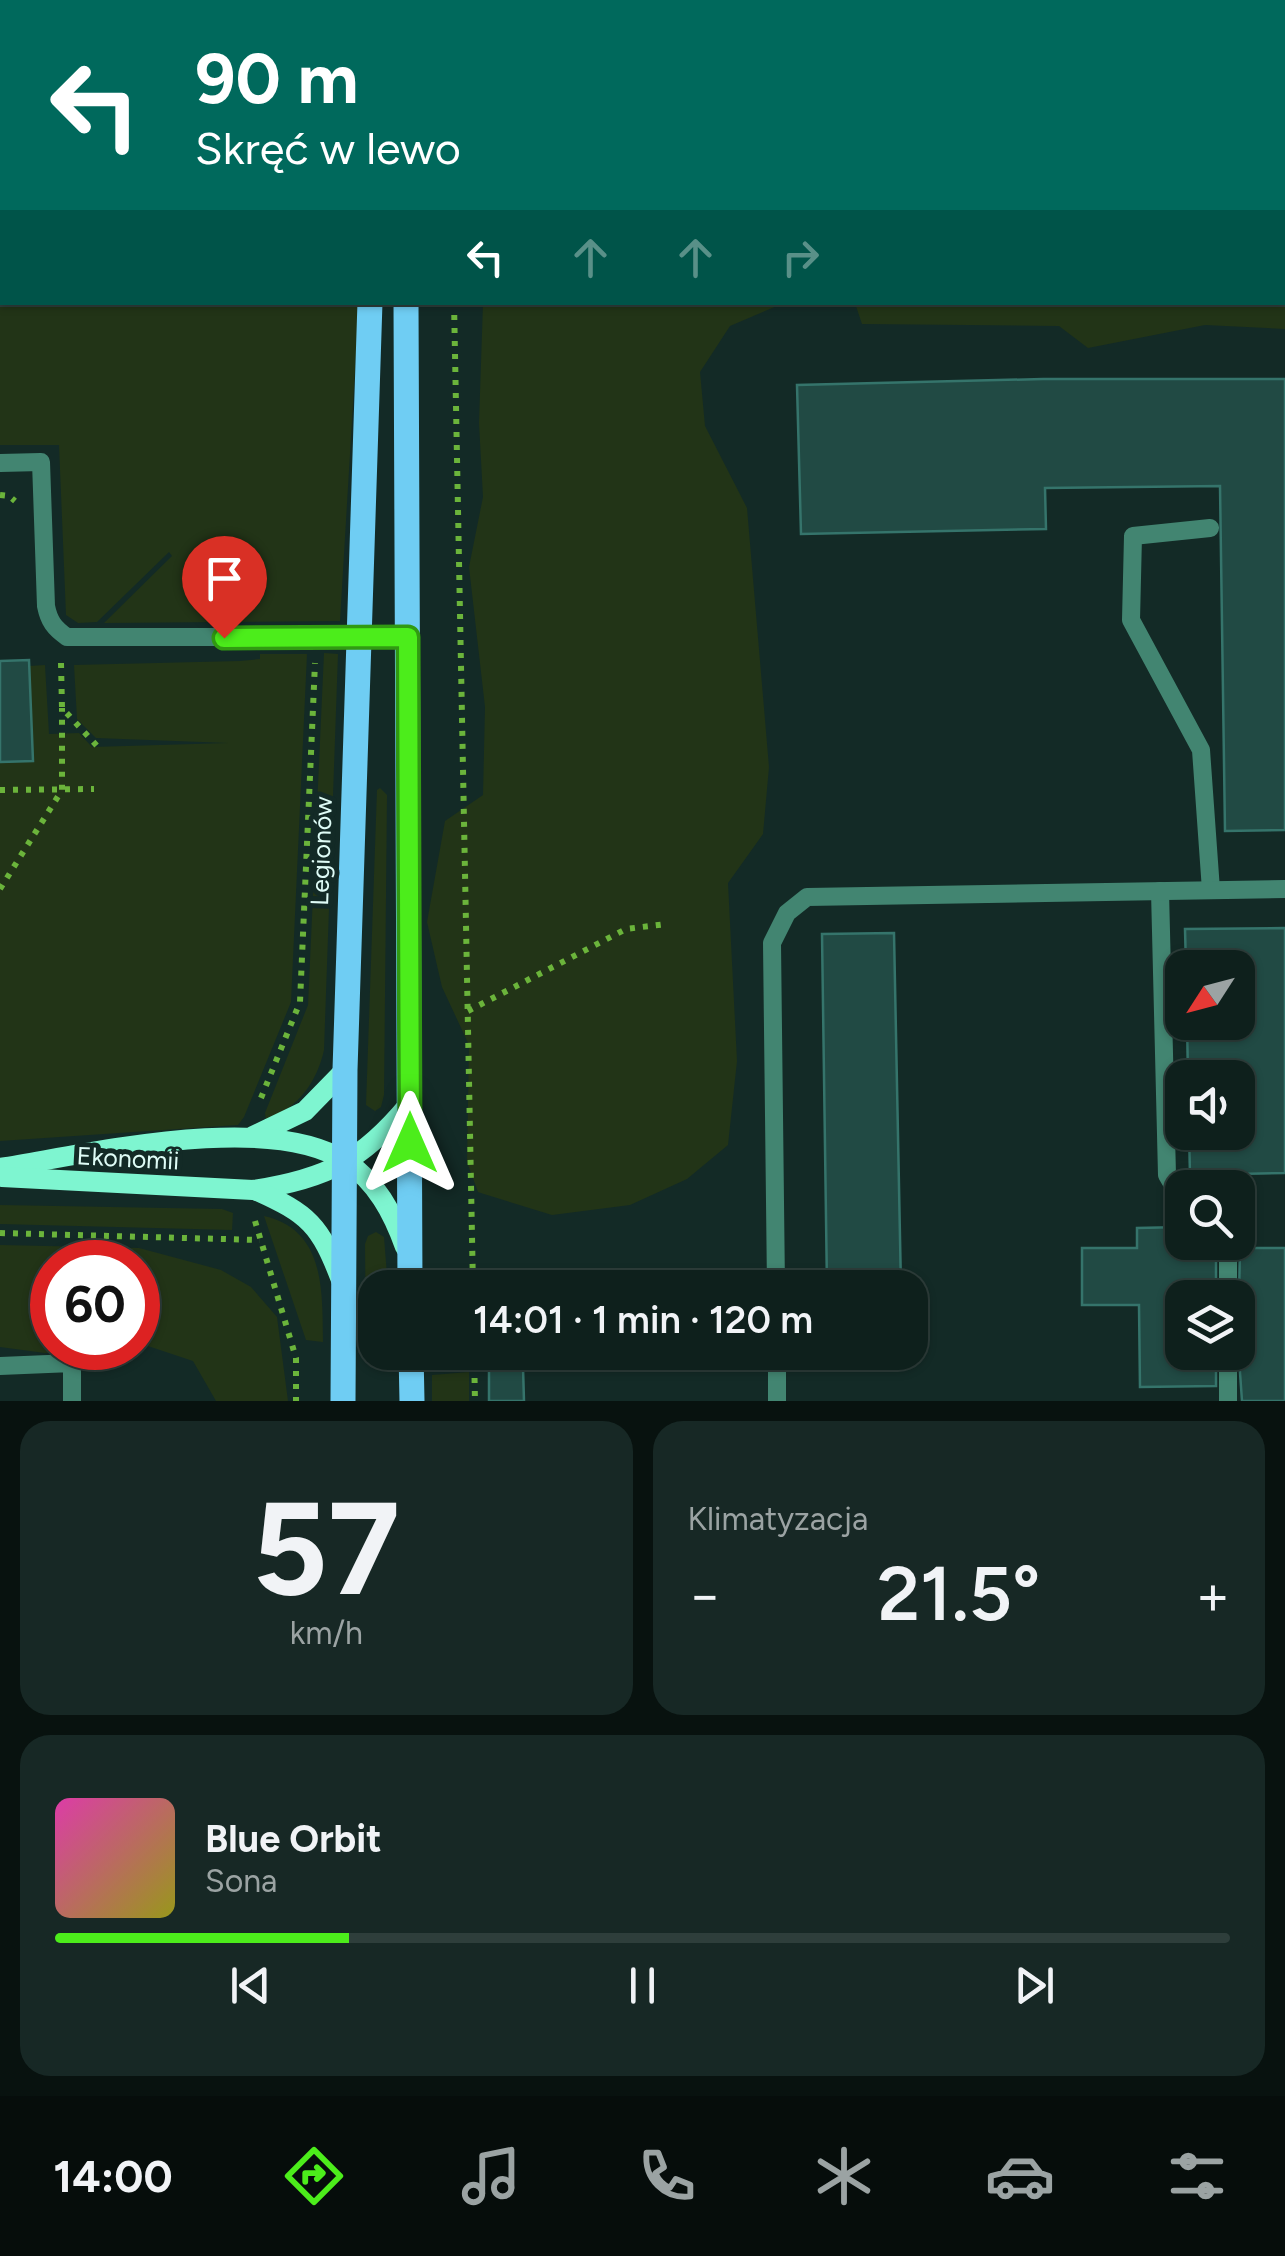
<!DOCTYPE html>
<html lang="pl">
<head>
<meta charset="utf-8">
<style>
	:root { --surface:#0e201c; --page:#172825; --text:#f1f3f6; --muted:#9ba3a3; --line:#2e3e3b; --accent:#4ced1b }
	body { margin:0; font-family:Figtree,sans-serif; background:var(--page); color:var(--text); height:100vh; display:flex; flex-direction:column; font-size:38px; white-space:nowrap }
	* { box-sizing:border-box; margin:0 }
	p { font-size:32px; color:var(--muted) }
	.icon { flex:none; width:55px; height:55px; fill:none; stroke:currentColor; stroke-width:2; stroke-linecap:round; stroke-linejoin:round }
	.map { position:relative; height:1401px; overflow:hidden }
	.sheet { display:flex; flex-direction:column; gap:20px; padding:20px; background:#08120f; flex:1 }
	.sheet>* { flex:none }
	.top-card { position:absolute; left:0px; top:0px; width:1285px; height:305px; box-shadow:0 2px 8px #0004,0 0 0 2px var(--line); background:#00695c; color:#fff; overflow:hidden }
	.needle { width:65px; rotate:234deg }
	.buttons { position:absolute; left:1165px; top:950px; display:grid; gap:20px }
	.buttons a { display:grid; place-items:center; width:90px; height:90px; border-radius:20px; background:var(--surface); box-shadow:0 2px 8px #0004,0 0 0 2px var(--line); font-size:50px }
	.speed { position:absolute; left:30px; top:1240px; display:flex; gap:20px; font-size:50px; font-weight:700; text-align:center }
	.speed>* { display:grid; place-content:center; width:130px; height:130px; border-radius:50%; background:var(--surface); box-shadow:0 2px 8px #0004,0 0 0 2px var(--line); line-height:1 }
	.speed .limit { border:15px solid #d22; background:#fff; color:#111 }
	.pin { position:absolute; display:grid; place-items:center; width:85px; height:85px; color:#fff; margin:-102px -42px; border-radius:50% 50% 50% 0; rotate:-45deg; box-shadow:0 0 10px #0007 }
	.pin .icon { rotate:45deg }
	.me { position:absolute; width:110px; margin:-55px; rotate:0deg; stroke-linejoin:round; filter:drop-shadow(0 0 8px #0008) }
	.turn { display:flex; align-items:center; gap:35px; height:210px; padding:0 30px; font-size:45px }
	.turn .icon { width:130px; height:130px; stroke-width:2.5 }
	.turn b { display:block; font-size:70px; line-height:85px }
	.lanes { display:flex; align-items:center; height:95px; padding:0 30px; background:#0003; justify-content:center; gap:50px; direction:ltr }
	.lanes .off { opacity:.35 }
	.big { font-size:75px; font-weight:600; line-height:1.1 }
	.sheet .widget { flex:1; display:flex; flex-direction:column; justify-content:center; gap:15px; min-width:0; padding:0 35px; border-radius:30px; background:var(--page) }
	.sheet .dial { align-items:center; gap:0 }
	.dial b { font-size:130px; line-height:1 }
	.song { display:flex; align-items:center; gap:30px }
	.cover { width:120px; height:120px; border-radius:15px; background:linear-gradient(135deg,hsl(320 70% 55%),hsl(60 70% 35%)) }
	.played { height:10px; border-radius:5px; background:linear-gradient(90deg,var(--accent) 25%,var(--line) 25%) }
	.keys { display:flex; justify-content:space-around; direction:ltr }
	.heat { display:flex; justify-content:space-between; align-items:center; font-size:55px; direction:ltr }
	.sheet .tiles { flex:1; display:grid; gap:20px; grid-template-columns:1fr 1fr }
	.widget:last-child { grid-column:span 2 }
	.trip { position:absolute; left:358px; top:1270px; width:570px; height:100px; border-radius:30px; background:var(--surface); box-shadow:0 2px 8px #0004,0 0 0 2px var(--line); font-weight:600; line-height:100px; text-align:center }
	.tab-bar { display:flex; height:160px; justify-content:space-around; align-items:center; background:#060d0b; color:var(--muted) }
	.tab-bar .icon { width:70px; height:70px }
	.tab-bar .selected { color:var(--accent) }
	.tab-bar b { font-size:45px; color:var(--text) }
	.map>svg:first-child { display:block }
	.green { fill:#223417 }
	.building { fill:#214a44; stroke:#35746b; stroke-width:2.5 }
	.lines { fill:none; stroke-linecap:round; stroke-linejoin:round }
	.path { stroke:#6bb43b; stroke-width:6; stroke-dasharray:5 8; stroke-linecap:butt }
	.lane { stroke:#428571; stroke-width:18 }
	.secondary { stroke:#7ef5d0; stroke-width:20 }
	.primary { stroke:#6fcdf3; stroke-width:25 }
	.route-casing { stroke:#319a12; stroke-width:25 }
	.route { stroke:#4ced1b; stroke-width:18 }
	.labels { text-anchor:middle; stroke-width:10; stroke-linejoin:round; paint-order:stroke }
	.street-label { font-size:25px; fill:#dffcf6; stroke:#132a26 }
</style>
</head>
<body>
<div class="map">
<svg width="1285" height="1401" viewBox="0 0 1285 1401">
	<rect width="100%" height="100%" fill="#132a26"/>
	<g class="green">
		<polygon points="0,0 380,0 2,2 2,302 359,303 340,621 104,623 172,556 169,552 97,622 78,623 66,615 59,445 0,445"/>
		<polygon points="460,0 1285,0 1285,329 1205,325 1088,348 1059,326 862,324 855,303 1282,302 1282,2"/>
		<polygon points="483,303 784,303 730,326 700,372 705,426 747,508 769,767 763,834 728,883 737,1061 728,1145 687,1179 630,1205 552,1215 484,1194 486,1288 484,1194 478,1192 467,1162 469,1045 442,987 427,922 445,821 483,795 485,707 469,567 483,497 479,423"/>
		<path d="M 324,653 L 338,654 L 324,1050 C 317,1082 298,1108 266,1120 L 265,1113 L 308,1005 Z"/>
		<polygon points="260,654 307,654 291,1002 244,1117 238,1125 0,1141 0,762 33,760 29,666 45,665 49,734 79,733 92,747 228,743 96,738 77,719 74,665 240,661 260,659"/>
		<polygon points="380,788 387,795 384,1095 381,1107 375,1111 366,1105 377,790"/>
		<polygon points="0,1205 222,1209 233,1213 232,1230 0,1224"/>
		<path d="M 264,1216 C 326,1230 322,1292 323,1342 L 306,1340 Z"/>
		<polygon points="376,1232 384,1237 388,1287 375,1288 375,1340 366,1340 365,1244 368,1236"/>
		<polygon points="0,1245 139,1248 221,1270 251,1287 277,1317 288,1401 216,1401 193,1361 145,1345 138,1346 138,1262 52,1262 52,1348 124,1348 45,1353 0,1347"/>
		<polygon points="469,1372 469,1401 432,1401 432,1375"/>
	</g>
	<g class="building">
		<polygon points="1043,379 1285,379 1285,830 1225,831 1220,486 1045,488 1046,529 801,534 797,385"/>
		<polygon points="29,660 33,761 0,762 0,661"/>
		<polygon points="1285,928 1285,1173 1190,1175 1189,1132 1238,1132 1238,1078 1188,1078 1187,1022 1238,1022 1238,968 1186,968 1185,929"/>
		<polygon points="894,933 901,1288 827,1288 822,934"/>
		<polygon points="1182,1227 1182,1242 1202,1242 1202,1249 1216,1249 1216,1298 1182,1298 1182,1352 1216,1352 1216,1386 1140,1387 1139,1305 1082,1305 1082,1248 1137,1248 1137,1228"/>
		<polygon points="1240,1248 1285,1248 1285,1401 1242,1401 1238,1344"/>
		<polygon points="523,1367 524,1401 489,1401 489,1368"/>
	</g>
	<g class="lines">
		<g class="path">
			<polyline points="448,0 448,2"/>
			<polyline points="454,302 473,1288"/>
			<polyline points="0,495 9,496 15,501"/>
			<polyline points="61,663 62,708 98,747"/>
			<polyline points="0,790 94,789"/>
			<polyline points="0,889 62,790 62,708"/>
			<polyline points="468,1011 626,929 666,924"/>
			<polyline points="261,1098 300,1002 315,663"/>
			<polyline points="255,1221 296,1358 296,1401"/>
			<polyline points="0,1233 260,1240"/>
			<polyline points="474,1352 475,1401"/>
			<polyline points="442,1359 474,1360"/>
		</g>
		<g class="lane">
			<path d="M 0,463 L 41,462 L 46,606 C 49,621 54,628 67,637 L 408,637"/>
			<polyline points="1210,528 1133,536 1131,620 1201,750 1211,890"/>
			<polyline points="1160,891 1167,1175 1174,1187 1182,1191"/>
			<polyline points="1228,1242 1228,1298"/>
			<polyline points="776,1288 772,943 787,913 807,897 1285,889"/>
			<polyline points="777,1352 777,1401"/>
			<polyline points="1228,1352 1228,1401"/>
			<polyline points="0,1366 72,1363 72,1401"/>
		</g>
		<g class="secondary">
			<polyline points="253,1136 305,1111 345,1070"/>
			<path d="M 0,1168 C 89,1154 267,1111 345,1161 C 376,1181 393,1213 405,1247"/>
			<path d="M 2,1177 L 253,1190 C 326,1179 362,1161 409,1104"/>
			<path d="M 255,1190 C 309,1214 320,1225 341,1280"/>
		</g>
		<g class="primary">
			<polyline points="389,0 389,2"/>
			<polyline points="406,302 410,1288"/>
			<polyline points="411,1352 412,1401"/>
			<polyline points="343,1401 345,1070 370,302"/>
		</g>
	</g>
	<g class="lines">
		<g class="route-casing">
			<polyline id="route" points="224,638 408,637 410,1143"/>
		</g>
		<use href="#route" class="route"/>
	</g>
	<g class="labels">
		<g class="street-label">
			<text transform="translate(321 851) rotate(-88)" y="9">Legionów</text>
			<text transform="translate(128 1158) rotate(3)" y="9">Ekonomii</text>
		</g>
	</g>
</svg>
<div class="buttons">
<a><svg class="needle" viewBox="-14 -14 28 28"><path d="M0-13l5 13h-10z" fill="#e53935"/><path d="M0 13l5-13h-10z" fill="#9ba3a3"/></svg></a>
<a><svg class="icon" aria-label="sound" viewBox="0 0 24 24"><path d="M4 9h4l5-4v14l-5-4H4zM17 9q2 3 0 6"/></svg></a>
<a><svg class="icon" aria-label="search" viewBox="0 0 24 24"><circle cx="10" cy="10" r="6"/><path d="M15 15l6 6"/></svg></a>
<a><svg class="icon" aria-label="layers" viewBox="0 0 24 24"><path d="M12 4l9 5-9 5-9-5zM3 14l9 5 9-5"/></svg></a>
</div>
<div class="speed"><div class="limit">60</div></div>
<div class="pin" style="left:224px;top:638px;background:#d93025"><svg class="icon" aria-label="arrive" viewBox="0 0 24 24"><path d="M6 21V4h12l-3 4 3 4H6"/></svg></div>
<svg class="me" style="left:410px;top:1143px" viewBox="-20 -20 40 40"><path d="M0-17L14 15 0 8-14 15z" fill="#4ced1b" stroke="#fff" stroke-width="4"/></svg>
<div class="trip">14:01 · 1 min · 120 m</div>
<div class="top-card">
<div class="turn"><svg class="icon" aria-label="left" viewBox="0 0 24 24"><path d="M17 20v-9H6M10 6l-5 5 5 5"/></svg><div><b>90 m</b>Skręć w lewo</div></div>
<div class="lanes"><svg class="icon" aria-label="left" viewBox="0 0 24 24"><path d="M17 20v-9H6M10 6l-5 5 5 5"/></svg><svg class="icon off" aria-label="ahead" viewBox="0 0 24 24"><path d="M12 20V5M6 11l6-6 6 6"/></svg><svg class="icon off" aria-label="ahead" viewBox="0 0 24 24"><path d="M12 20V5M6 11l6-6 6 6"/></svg><svg class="icon off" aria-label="right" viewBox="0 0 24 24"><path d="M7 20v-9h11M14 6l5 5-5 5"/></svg></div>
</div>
</div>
<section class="sheet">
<div class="tiles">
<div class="widget dial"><b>57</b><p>km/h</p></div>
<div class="widget"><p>Klimatyzacja</p>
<div class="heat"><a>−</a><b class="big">21.5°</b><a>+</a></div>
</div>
<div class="widget">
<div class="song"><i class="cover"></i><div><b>Blue Orbit</b><p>Sona</p></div></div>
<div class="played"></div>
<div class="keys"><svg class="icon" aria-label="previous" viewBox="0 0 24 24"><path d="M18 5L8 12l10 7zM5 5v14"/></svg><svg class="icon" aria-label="pause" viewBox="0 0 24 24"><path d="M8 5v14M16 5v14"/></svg><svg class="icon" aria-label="next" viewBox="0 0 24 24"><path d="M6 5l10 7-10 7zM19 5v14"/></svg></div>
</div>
</div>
</section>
<nav class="tab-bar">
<b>14:00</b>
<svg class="icon selected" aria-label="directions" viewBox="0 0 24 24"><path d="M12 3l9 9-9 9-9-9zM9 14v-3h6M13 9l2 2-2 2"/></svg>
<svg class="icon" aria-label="music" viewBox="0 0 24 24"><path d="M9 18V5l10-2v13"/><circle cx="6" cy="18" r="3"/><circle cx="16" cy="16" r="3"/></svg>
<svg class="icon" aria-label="phone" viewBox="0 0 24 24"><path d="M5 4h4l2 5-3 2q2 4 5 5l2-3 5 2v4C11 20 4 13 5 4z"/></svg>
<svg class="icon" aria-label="climate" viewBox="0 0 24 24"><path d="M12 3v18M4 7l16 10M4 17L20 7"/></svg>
<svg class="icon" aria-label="car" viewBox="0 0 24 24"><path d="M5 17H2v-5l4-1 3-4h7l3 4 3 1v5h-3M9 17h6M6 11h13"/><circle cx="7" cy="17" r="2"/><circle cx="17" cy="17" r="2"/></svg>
<svg class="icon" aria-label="filters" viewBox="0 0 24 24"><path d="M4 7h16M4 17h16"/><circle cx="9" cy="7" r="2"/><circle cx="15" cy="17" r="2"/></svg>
</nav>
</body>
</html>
